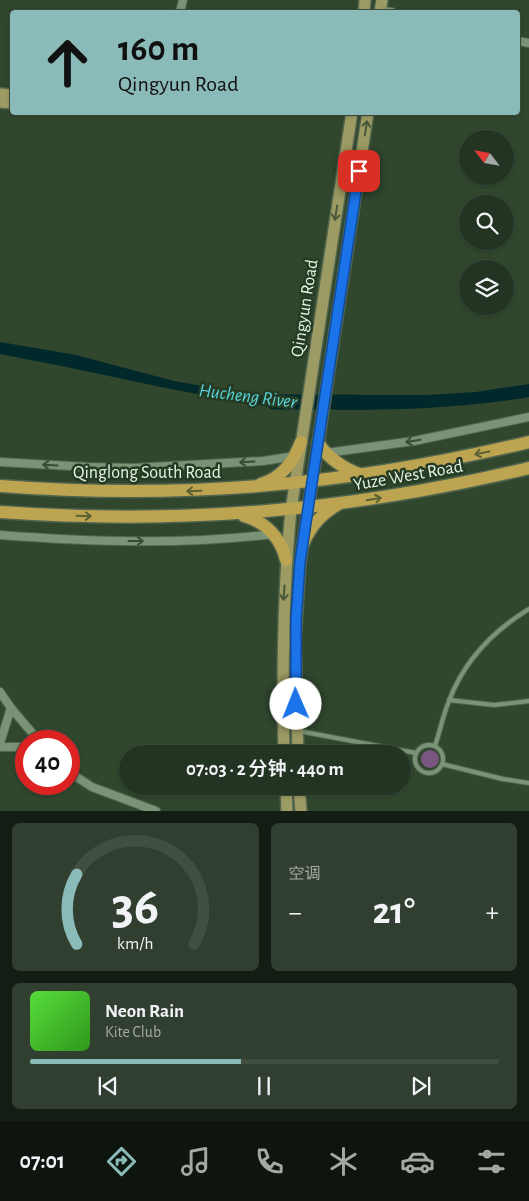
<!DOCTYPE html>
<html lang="zh">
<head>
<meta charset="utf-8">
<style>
	:root { --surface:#243422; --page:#303f2f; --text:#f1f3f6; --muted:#a3aaa5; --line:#414f40; --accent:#8bbbb9 }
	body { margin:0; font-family:"Alegreya Sans","Noto Sans SC",sans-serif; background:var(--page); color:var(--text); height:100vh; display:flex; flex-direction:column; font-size:19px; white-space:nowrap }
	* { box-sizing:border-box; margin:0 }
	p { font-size:16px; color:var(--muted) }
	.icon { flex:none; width:28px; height:28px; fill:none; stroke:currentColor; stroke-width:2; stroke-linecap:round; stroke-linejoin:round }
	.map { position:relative; height:811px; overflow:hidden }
	.drawer { display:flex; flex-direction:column; gap:12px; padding:12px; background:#141d13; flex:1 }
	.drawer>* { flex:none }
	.top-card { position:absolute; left:10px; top:10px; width:510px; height:105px; border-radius:5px; box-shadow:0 1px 4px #0004,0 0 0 1px var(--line); background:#8bbbb9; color:#111; overflow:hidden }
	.needle { width:32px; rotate:301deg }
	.buttons { position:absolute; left:459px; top:130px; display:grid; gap:10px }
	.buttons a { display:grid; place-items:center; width:55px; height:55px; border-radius:50%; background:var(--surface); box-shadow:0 1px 4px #0004,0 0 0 1px var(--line); font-size:25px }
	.speed { position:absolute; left:15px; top:730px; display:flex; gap:10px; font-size:25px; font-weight:700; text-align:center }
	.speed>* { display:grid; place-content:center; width:65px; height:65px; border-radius:50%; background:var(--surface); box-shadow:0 1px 4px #0004,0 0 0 1px var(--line); line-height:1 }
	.speed .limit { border:8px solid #d22; background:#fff; color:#111 }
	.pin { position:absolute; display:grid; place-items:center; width:42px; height:42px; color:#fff; margin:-21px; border-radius:10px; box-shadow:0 2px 8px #0006 }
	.me { position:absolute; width:55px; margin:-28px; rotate:359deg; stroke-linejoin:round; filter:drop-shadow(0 0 4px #0008) }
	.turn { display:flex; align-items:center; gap:18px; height:105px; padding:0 25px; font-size:22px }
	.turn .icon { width:65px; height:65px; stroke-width:2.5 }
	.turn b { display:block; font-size:35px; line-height:42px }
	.big { font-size:38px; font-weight:600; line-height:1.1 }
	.drawer .widget { flex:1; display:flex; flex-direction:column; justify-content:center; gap:8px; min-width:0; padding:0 18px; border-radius:8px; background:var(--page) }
	.drawer .dial { align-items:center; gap:0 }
	.dial svg { height:130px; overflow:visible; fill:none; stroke:var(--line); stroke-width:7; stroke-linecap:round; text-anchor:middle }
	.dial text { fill:var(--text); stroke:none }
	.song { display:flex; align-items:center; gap:15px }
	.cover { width:60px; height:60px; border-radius:8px; background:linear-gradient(135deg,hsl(110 70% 55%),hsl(110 70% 35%)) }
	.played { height:5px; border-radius:2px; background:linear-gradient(90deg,var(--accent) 45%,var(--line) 45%) }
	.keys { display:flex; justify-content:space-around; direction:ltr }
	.heat { display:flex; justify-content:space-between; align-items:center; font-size:28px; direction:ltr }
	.drawer .tiles { flex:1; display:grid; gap:12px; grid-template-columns:1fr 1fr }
	.widget:last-child { grid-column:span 2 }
	.trip { position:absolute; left:119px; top:745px; width:292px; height:50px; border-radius:25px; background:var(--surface); box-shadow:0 1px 4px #0004,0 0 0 1px var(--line); font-weight:600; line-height:50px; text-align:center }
	.dock { display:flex; height:80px; justify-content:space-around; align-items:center; background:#0e150e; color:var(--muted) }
	.dock .icon { width:35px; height:35px }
	.dock .selected { color:var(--accent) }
	.dock b { font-size:22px; color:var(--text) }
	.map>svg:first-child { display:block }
	.green { fill:#795780 }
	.water { fill:#01292c }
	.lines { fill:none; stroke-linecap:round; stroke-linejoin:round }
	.river { stroke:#01292c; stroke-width:15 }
	.lane-casing { stroke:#51644e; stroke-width:6 }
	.street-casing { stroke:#51644e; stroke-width:10 }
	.secondary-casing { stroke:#51644e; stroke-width:14 }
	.primary-casing { stroke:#51644e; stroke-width:15 }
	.lane { stroke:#7a9276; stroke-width:4 }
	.street { stroke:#7a9276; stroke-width:8 }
	.secondary { stroke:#9c9b64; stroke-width:11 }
	.primary { stroke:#bda451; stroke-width:12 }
	.oneway { stroke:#495836 }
	.oneway2 { stroke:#374c34 }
	.oneway3 { stroke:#5b6033 }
	.route-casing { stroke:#114b97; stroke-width:12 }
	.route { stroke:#1a73e8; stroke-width:9 }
	.labels { text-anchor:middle; stroke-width:5; stroke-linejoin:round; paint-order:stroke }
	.street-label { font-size:18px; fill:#e6f4e4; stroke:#263b23 }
	.water-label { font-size:19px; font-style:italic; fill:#58d5dd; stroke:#263b23 }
</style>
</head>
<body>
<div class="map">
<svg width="529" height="811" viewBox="0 0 529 811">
	<rect width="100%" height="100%" fill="#30462d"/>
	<circle class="green" cx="430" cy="759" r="9"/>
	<g class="water">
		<path d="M 0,342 L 76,355 L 174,381 L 247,394 L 295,398 L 293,410 C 194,397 98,372 0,354 Z"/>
		<path d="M 529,384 L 529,397 C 465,408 401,410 336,410 L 336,395 L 426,395 L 476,392 Z"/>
	</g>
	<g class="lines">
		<polyline class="river" points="274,402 356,402"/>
		<g class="lane-casing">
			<g id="lane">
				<polyline points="449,700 494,705 529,701"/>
				<polyline points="299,731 416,753"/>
				<circle cx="429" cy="759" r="14"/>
				<path d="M 435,746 C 440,731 443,715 449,701 C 464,661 493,631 529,609"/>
				<polyline points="442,764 503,779 529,783"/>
			</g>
		</g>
		<g class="street-casing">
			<g id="street">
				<polyline points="380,11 392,12"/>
				<polyline points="180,12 183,0"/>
				<polyline points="518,41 529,43"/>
				<polyline points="326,453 414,441 529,417"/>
				<polyline points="0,462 89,467 133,468 263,461 295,456"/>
				<path d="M 0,535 C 91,542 184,545 274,534"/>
				<polyline points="0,692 11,708 39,741"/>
				<polyline points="0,743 11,708"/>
				<polyline points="0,747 26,747"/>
				<polyline points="69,772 92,787 156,811"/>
			</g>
		</g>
		<g class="secondary-casing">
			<g id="secondary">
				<polyline points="364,12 365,0"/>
				<polyline points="380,12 382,0"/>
				<polyline points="0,94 12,95"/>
				<polyline points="0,102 12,103"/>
				<path d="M 284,754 C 282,672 283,591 291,510 L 352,112"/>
				<polyline points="298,754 295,641 300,563 368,112"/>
				<polyline points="286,786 287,811"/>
				<polyline points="299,786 301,811"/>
			</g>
		</g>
		<g class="primary-casing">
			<g id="primary">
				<path d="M 318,443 C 329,459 344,469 362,475"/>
				<path d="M 261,484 C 283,477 293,462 301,442"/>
				<path d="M 0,486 C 184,500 350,485 529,442"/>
				<path d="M 0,512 C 183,525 350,511 529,468"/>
				<path d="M 244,516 C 266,522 281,538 286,560"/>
				<path d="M 303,544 C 310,527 321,514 337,505"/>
			</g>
		</g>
		<use href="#lane" class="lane"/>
		<use href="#street" class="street"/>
		<use href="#secondary" class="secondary"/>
		<use href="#primary" class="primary"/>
	</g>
	<defs><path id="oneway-shaft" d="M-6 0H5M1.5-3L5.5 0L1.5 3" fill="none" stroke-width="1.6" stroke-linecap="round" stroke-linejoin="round" transform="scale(1.25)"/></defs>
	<g class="oneway">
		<use href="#oneway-shaft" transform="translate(366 128) rotate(-81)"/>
		<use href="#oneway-shaft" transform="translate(336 213) rotate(99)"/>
		<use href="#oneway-shaft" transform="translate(284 593) rotate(94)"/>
	</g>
	<g class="oneway2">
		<use href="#oneway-shaft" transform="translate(413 441) rotate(171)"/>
		<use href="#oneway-shaft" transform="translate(247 462) rotate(177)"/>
		<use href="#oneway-shaft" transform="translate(50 465) rotate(-177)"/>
		<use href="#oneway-shaft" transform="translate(136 541)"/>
	</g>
	<g class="oneway3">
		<use href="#oneway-shaft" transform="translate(482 453) rotate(168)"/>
		<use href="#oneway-shaft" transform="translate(194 491) rotate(178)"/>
		<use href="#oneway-shaft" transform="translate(374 499) rotate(-9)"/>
		<use href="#oneway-shaft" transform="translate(84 516) rotate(2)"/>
	</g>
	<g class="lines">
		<g class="route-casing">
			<polyline id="route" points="296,704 296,620 300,562 359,171"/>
		</g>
		<use href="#route" class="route"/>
	</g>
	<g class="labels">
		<g class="street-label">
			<text transform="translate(304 308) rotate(-81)" y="6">Qingyun Road</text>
			<text x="147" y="478">Qinglong South Road</text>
			<text transform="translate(408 475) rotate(-10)" y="6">Yuze West Road</text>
		</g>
		<g class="water-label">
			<text transform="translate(248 395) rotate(7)" y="7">Hucheng River</text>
		</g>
	</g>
</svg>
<div class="buttons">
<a><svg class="needle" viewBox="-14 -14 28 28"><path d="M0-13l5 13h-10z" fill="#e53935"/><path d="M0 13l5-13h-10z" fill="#a3aaa5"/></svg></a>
<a><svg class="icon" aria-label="search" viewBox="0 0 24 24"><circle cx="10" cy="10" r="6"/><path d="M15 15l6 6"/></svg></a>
<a><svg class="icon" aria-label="layers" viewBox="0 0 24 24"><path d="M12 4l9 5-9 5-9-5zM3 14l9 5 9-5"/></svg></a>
</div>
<div class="speed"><div class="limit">40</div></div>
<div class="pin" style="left:359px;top:171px;background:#d93025"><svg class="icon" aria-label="arrive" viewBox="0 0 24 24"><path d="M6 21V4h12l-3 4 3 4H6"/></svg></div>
<svg class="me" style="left:296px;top:704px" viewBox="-20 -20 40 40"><circle r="19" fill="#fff"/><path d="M0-13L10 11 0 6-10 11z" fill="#1a73e8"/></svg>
<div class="trip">07:03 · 2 分钟 · 440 m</div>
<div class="top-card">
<div class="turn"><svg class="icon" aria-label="ahead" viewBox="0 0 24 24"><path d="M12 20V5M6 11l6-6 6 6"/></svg><div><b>160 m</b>Qingyun Road</div></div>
</div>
</div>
<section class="drawer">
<div class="tiles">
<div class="widget dial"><svg viewBox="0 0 100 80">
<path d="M14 69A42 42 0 1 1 86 69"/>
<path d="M14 69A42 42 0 0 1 14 26" stroke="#8bbbb9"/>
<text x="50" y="56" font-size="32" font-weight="700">36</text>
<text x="50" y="72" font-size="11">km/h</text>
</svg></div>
<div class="widget"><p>空调</p>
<div class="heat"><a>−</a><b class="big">21°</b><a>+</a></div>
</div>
<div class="widget">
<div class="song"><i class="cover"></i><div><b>Neon Rain</b><p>Kite Club</p></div></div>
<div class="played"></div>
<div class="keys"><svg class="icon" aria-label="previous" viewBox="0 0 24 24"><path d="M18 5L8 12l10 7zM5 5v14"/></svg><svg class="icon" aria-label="pause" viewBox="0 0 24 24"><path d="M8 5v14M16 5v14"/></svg><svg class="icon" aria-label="next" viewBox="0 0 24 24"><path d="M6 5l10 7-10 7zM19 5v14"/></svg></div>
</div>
</div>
</section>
<nav class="dock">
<b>07:01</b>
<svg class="icon selected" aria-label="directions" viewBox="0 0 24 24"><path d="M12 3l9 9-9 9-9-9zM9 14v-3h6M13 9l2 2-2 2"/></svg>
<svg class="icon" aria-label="music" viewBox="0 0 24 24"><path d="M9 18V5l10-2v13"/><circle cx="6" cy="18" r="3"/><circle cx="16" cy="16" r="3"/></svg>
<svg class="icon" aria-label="phone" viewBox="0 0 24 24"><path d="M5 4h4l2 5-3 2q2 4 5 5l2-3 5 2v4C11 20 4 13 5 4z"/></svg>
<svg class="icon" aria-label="climate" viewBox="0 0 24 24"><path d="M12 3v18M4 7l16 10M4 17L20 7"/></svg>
<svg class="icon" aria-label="car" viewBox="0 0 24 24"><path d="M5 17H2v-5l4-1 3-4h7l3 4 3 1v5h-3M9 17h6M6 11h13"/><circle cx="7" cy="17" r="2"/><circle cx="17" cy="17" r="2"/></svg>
<svg class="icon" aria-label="filters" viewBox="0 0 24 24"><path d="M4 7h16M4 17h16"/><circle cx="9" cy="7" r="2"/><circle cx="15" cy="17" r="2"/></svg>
</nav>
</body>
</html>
